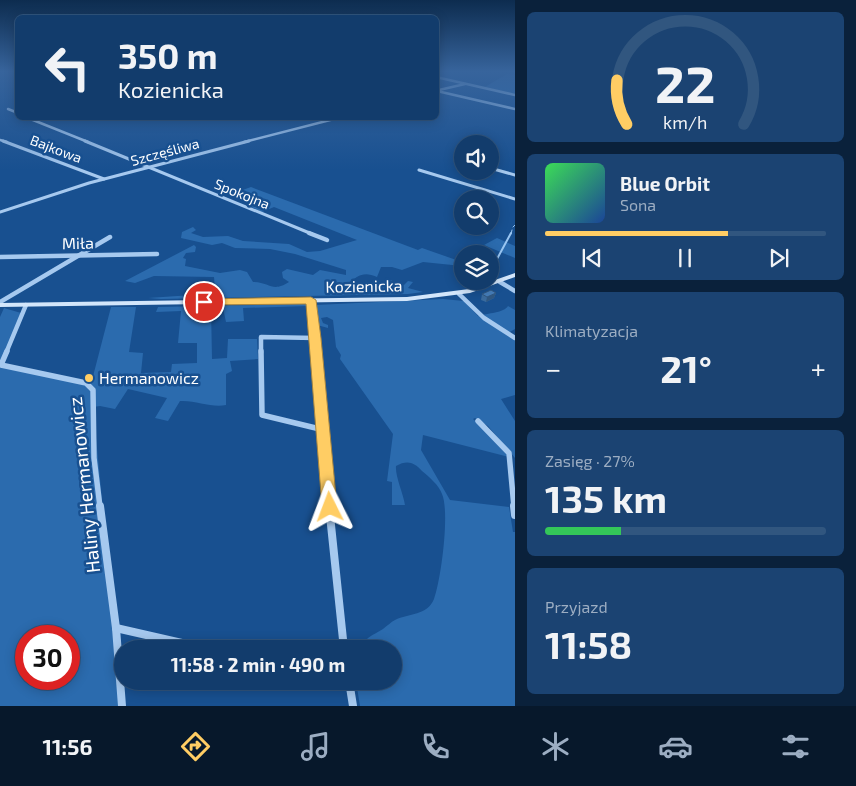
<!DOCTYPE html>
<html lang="pl">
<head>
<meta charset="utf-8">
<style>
	:root { --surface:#123c6c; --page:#1b4372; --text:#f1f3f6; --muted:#9cadc2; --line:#31567f; --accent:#ffcd64 }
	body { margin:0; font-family:"Exo 2",sans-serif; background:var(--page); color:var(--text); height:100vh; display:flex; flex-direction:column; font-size:19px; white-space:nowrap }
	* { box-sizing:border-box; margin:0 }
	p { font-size:16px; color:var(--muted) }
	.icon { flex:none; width:28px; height:28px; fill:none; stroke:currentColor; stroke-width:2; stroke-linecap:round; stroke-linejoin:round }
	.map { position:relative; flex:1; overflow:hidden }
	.side { display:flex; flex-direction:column; gap:12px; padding:12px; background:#0a213b; width:341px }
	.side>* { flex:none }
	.top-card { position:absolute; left:15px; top:15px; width:424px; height:105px; border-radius:8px; box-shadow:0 2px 12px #0003,0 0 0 1px var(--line); background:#123c6c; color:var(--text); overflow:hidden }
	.controls { position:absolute; left:454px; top:135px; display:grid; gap:10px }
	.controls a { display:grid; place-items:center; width:45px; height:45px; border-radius:50%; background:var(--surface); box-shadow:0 2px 12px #0003,0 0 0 1px var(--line); font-size:25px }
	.speed { position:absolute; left:15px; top:625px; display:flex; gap:10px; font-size:25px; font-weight:700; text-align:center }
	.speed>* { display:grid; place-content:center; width:65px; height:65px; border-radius:50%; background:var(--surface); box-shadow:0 2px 12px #0003,0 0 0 1px var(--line); line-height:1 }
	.speed .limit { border:8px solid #d22; background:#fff; color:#111 }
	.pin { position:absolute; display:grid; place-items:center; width:42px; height:42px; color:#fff; margin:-21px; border:2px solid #fff; border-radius:50%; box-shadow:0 1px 5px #0007 }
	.me { position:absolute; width:55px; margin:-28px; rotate:357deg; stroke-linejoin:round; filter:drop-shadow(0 0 4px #0008) }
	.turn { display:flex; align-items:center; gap:18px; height:105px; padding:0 20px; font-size:22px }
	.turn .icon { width:65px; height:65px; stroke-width:2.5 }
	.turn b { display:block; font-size:35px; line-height:42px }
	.big { font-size:38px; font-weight:700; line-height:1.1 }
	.side .card { flex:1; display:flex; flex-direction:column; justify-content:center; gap:8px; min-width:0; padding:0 18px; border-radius:8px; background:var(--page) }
	.side .dial { align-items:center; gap:0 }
	.dial svg { height:130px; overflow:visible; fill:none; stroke:var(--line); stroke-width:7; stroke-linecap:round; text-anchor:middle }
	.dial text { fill:var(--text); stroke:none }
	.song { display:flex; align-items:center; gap:15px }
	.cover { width:60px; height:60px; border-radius:8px; background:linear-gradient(135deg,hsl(130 70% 55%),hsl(220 70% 35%)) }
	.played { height:5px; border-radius:2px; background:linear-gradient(90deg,var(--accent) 65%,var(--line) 65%) }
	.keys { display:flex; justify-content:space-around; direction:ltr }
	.heat { display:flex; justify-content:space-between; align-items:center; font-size:28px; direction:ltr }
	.charge { height:8px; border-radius:4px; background:linear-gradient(90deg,#34c759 27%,var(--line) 0) }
	.trip { position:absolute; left:114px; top:640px; width:288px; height:50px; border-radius:25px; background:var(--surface); box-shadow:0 2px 12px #0003,0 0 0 1px var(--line); font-weight:700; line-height:50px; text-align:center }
	.tabs { display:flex; height:80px; justify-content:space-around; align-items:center; background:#07182b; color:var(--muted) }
	.tabs .icon { width:35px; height:35px }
	.tabs .on { color:var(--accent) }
	.tabs b { font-size:22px; color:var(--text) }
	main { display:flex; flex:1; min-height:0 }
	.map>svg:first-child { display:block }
	.green { fill:#2b6bae; fill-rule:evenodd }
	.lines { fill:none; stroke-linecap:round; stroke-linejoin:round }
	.stream-far1 { stroke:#99c5f1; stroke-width:1 }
	.stream { stroke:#99c5f1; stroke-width:2 }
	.minor-far4 { stroke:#a6c9ef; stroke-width:2.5 }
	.minor-far3 { stroke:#a6c9ef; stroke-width:3 }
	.minor-far2 { stroke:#a6c9ef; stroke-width:4.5 }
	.minor-far1 { stroke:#a6c9ef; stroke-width:5.5 }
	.minor { stroke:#a6c9ef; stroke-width:8 }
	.secondary { fill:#d3e6fb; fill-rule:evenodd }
	.wall { fill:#3b6c9f }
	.shaded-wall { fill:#305882 }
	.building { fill:#457db9; stroke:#305882 }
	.route { fill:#ffcd64; stroke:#a68541 }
	.poi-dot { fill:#ffcd64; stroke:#185090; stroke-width:2 }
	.labels { text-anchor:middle; stroke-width:5; stroke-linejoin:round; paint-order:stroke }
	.far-street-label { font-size:14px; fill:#fff; stroke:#185090 }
	.street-label { font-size:16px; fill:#fff; stroke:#185090 }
	.poi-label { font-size:16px; fill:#fff; stroke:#185090; text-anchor:start }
	.near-street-label { font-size:19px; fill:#fff; stroke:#185090 }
</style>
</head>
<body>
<main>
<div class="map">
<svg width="515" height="706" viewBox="0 0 515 706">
	<rect width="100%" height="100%" fill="#185090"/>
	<g class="green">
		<polygon points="507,74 515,75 515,94 485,87"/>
		<path d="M 251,187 L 418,250 L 422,248 L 462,262 L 462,266 L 423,262 L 402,270 L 392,267 L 381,267 L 377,277 C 363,271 358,276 347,284 C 360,292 380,288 396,285 L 389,283 L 387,279 L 404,285 L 408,281 L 413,282 L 408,288 L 423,292 L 408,294 L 161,299 L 148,298 L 207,294 L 215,290 L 214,277 L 154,276 L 135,283 L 125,281 L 194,245 L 196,247 L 195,252 L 186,253 L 183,258 L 186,259 L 185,266 L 220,273 L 240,270 L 247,272 L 253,282 C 270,282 272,293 289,282 L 283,278 L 282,272 L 287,269 L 313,275 L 320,270 L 346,275 L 346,270 L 295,254 L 270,249 L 235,248 L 222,243 L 212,245 L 181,238 L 182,232 L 193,227 L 196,230 L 191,233 L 203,237 L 228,236 L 243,241 L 289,244 L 307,252 L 320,251 L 357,240 L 274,207 L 262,212 L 249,206 L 259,201 L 237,192 Z"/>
		<polygon points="497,238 515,246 515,258 484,245"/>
		<path d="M 443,299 L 464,301 L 478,316 C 488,313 504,313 508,306 L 515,310 L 515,329 L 506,334 L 515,340 L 515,395 L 501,399 L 515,421 L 515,458 L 488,426 L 475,418 L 473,419 L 489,433 L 509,457 L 423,435 L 421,450 L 450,500 L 509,507 L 513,532 L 515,532 L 515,706 L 360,706 L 356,681 L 392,681 L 392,649 L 362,649 C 364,637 374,635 383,629 C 387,626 391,622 395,620 C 409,613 427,616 434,599 C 441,580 450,512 442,494 C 439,485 429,477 422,471 C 414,462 407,460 396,466 C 395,476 403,493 405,505 L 392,505 L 392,482 L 387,481 L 393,434 L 340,359 L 341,355 L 336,347 L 333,320 L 327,317 L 321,318 L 323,323 L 328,325 L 328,328 L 317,325 L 315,305 Z"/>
		<path d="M 306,304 L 307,306 L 243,308 L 244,321 L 226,322 L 223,308 L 211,308 L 212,359 L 227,358 L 228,339 L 257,339 L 258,359 L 230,361 L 232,371 L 226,374 L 226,405 C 211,408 196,400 180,401 L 168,421 L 155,418 L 167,398 L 128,389 L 115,409 L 100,406 L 93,407 L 122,706 L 0,706 L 0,317 L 4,308 L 21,313 L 3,364 L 91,384 L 111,307 L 136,307 L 129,352 L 143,353 L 141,373 L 171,372 L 172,364 L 197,363 L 197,343 L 178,343 L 181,311 L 156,312 L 158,307 ZM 26,636 L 69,636 L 69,679 L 26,679 Z"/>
	</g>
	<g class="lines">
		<g class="stream-far1">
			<polyline points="513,227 515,225"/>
			<polyline points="511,234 512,230"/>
		</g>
		<polyline class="stream" points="490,263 497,259 511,233"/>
		<g class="minor-far4">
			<polyline points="436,77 515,95"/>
			<polyline points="439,90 465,84"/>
			<polyline points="437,91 515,109"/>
			<polyline points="8,109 18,113"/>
			<polyline points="28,118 88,142"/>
			<polyline points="0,140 7,142"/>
			<polyline points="244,142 338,118"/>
		</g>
		<g class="minor-far3">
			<polyline points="3,141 104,179"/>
			<polyline points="85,141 312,234"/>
			<polyline points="490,168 515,175"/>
			<polyline points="419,170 515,199"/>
			<polyline points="0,212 89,183 249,141"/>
		</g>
		<g class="minor-far2">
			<polyline points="309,233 327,240"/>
			<polyline points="0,257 157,254"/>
			<polyline points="500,282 515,291"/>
			<polyline points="459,294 484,318 515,338"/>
			<polyline points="311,301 317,353"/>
			<polyline points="0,302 110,237"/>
			<polyline points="6,353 26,305"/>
			<polyline points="261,353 261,337 316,338"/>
		</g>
		<g class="minor-far1">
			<polyline points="7,351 1,365 86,383 93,390 94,458 100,507"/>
			<polyline points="261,351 262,415 324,430"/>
			<polyline points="317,351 329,507"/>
			<polyline points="478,421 509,453 514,507"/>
		</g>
		<g class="minor">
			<polyline points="100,506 116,628 122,706"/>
			<polyline points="329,506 344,649"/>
			<polyline points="514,506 515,515"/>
			<polyline points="116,628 208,649"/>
			<polyline points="349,681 353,706"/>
		</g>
		<polygon class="secondary" points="515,273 515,277 470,293 407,301 0,307 0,303 407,297 469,289"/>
	</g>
	<polygon class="wall" points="496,293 494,298 486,302 481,300 482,294"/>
	<polygon class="shaded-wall" points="496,293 494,298 486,302 487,297"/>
	<polygon class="building" points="491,290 496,293 487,297 482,294"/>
	<linearGradient id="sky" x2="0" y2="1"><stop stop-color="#0d2c4f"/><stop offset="0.42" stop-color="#37649c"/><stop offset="1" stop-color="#37649c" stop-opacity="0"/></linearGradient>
	<rect width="515" height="170" fill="url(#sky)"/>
	<polygon class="route" points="311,297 316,300 321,338 337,507 335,511 330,513 324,511 322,507 306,304 204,305 198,302 204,299"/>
	<circle class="poi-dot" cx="89" cy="378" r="5"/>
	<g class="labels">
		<g class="far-street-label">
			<text transform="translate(56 149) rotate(21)" y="5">Bajkowa</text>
			<text transform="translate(165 152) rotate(-15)" y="5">Szczęśliwa</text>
			<text transform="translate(242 194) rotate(22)" y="5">Spokojna</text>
		</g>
		<g class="street-label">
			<text transform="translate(78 243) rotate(-1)" y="6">Miła</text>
			<text transform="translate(364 286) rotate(-1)" y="6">Kozienicka</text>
		</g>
		<g class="poi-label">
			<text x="99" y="384">Hermanowicz</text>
		</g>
		<g class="near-street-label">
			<text transform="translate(84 485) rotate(-96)" y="7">Haliny Hermanowicz</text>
		</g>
	</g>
</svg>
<div class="controls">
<a><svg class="icon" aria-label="sound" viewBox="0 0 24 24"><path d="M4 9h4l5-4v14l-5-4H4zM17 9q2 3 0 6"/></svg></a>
<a><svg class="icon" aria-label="search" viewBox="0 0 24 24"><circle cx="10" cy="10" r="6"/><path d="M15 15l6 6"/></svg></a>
<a><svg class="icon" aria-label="layers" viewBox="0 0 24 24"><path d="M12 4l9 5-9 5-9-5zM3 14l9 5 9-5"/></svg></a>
</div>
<div class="speed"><div class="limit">30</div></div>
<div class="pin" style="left:204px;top:302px;background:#d93025"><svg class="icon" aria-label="arrive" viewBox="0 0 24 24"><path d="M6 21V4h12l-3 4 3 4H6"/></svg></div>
<svg class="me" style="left:330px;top:507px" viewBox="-20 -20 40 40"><path d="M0-17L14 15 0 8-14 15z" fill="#ffcd64" stroke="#fff" stroke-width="4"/></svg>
<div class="trip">11:58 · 2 min · 490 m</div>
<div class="top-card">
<div class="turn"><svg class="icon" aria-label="left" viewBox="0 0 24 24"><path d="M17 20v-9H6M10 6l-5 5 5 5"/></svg><div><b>350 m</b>Kozienicka</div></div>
</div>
</div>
<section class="side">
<div class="card dial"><svg viewBox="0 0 100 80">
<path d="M14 69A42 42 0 1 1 86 69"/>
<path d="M14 69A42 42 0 0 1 8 42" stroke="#ffcd64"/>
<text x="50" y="56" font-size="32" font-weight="700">22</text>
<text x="50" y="72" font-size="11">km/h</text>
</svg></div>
<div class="card">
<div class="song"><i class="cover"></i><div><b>Blue Orbit</b><p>Sona</p></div></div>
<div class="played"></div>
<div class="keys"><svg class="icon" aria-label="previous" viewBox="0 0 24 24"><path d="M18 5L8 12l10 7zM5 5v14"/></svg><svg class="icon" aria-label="pause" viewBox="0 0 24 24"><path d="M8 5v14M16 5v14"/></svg><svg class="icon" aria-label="next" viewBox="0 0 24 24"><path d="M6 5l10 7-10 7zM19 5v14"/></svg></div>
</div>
<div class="card"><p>Klimatyzacja</p>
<div class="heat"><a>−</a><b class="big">21°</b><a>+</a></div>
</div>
<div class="card"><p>Zasięg · 27%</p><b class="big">135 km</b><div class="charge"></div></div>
<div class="card"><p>Przyjazd</p><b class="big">11:58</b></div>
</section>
</main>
<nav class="tabs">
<b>11:56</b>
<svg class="icon on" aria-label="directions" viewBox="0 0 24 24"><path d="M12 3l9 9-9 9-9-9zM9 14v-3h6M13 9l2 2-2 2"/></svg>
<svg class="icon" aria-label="music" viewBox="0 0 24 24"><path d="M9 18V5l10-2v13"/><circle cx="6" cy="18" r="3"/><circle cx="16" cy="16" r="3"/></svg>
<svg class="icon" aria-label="phone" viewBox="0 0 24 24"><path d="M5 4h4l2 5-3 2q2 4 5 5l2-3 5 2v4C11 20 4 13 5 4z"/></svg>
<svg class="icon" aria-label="climate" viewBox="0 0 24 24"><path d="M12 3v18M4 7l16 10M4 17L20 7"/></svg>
<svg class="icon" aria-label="car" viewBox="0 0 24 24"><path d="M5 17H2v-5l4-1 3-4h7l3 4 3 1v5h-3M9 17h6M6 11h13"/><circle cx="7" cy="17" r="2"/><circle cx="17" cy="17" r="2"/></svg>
<svg class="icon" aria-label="filters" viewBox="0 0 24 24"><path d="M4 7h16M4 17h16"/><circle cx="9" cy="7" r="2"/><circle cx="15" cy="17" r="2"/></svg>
</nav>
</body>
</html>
